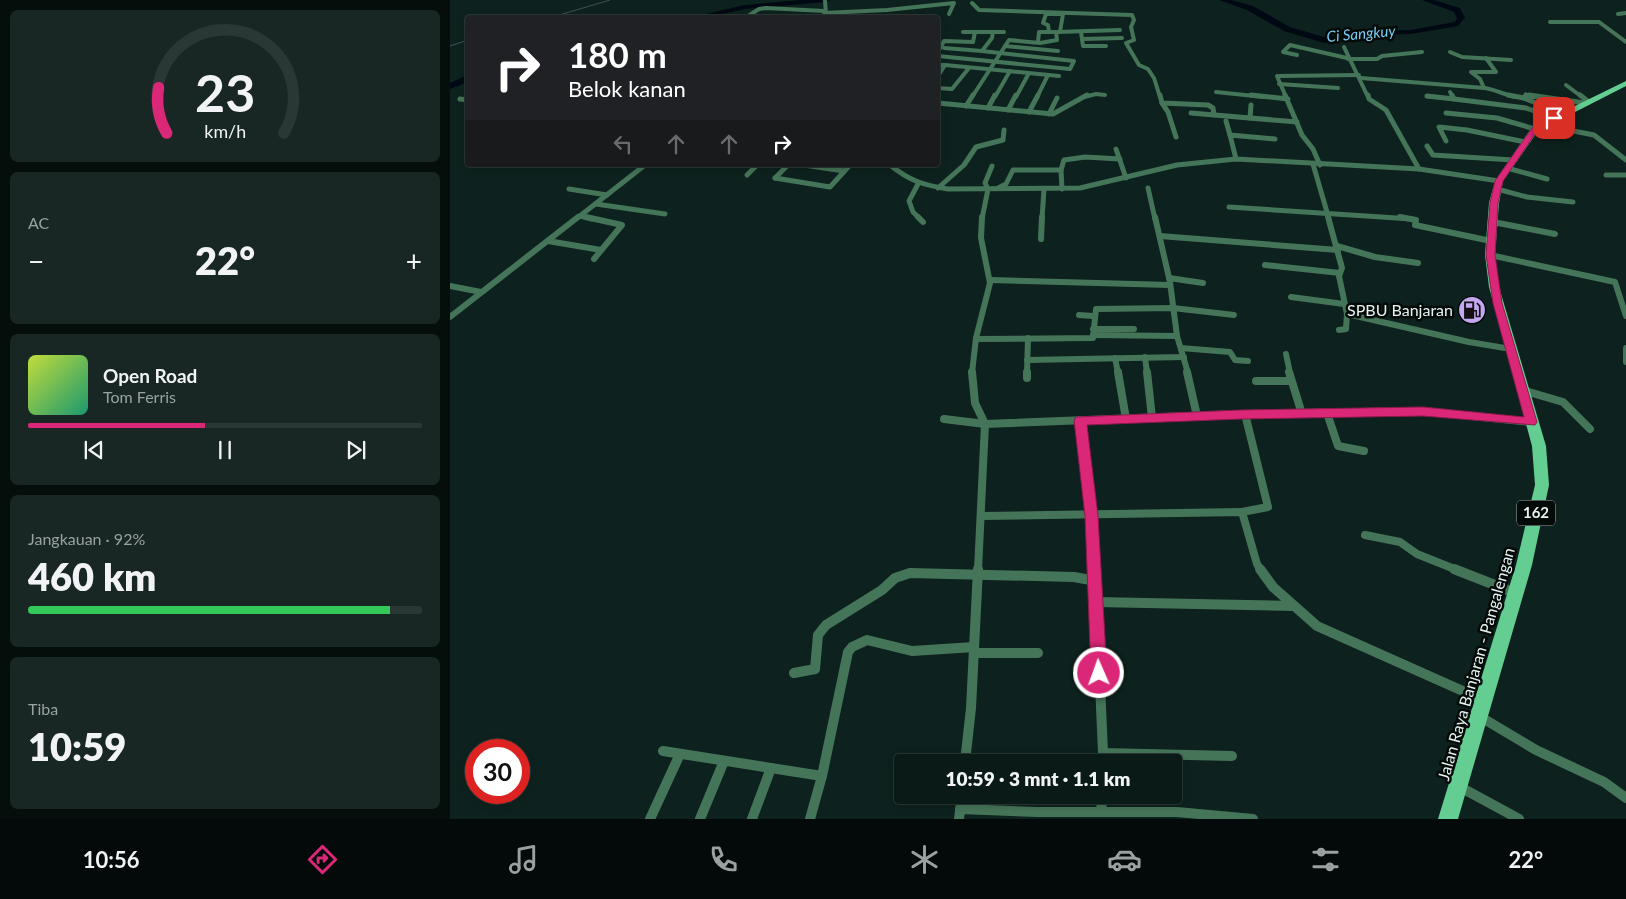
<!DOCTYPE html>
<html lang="id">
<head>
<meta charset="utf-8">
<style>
	:root { --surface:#0a1a16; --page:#182723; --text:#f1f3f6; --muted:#99a1a1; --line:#2a3835; --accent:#db2777 }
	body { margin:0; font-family:Lato,sans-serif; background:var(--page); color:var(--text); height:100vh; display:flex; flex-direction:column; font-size:19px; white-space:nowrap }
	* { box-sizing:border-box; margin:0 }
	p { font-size:16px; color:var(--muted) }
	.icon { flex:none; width:28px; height:28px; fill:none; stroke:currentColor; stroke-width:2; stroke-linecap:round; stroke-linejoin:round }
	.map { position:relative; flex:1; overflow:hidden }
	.sheet { display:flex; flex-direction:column; gap:10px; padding:10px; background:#060e0c; width:450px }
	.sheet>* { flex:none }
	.guide { position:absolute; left:15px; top:15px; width:475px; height:152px; border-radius:5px; box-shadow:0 2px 8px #0003,0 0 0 1px var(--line); background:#202124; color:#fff; overflow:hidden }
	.speed { position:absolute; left:15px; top:739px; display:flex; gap:10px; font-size:25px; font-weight:700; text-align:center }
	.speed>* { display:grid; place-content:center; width:65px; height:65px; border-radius:50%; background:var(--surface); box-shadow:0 2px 8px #0003,0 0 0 1px var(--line); line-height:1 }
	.speed .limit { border:8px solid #d22; background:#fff; color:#111 }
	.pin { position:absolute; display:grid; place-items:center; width:42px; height:42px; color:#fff; margin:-21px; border-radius:10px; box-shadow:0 2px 8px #0006 }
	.me { position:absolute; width:55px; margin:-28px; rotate:358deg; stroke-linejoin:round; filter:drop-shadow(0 0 4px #0008) }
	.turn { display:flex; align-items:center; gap:18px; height:105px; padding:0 20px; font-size:22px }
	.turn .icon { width:65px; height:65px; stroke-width:2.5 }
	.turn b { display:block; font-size:35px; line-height:42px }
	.lanes { display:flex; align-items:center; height:48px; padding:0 20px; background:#0003; justify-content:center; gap:25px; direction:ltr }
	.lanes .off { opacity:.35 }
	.big { font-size:38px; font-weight:800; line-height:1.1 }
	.sheet .tile { flex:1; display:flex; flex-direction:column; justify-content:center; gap:8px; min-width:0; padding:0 18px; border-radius:8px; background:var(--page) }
	.sheet .dial { align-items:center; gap:0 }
	.dial svg { height:130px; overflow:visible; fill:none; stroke:var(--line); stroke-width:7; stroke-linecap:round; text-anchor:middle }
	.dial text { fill:var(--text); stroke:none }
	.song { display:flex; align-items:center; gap:15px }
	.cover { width:60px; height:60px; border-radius:8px; background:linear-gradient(135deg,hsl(70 70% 55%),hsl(160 70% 35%)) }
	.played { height:5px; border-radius:2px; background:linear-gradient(90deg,var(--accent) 45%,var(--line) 45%) }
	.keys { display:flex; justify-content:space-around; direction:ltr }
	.heat { display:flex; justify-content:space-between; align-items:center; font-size:28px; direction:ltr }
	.charge { height:8px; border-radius:4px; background:linear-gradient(90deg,#34c759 92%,var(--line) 0) }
	.trip { position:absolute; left:444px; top:754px; width:288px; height:50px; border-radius:5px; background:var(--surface); box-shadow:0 2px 8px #0003,0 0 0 1px var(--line); font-weight:800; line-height:50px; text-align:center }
	.tabs { display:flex; height:80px; justify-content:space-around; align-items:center; background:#040a09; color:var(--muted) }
	.tabs .icon { width:35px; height:35px }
	.tabs .active { color:var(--accent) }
	.tabs b { font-size:22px; color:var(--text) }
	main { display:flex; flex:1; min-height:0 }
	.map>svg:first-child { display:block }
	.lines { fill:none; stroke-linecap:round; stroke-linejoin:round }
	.stream { stroke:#454f55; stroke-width:1 }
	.river { fill:#000913; fill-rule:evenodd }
	.minor-far4 { stroke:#457558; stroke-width:4 }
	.minor-far3 { stroke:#457558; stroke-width:5 }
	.minor-far2 { stroke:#457558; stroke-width:6 }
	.minor-far1 { stroke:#457558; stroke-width:8 }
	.minor { stroke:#457558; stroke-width:10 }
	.primary { fill:#64ce92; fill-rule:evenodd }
	.route { fill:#db2777; stroke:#8e194d }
	.labels { text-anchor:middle; stroke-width:5; stroke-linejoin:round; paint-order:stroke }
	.far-water-label { font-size:15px; font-style:italic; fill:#79cef6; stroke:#030a08 }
	.shield { fill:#030a08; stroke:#a2adaa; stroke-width:1 }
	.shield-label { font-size:15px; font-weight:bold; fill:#e6f3f0 }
	.poi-label { font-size:16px; fill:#e6f3f0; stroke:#030a08; text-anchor:end }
	.street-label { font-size:16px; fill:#e6f3f0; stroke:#030a08 }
</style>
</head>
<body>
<main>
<section class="sheet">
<div class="tile dial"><svg viewBox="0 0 100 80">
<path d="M14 69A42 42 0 1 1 86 69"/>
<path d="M14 69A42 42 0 0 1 9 41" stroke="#db2777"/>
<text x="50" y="56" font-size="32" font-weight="700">23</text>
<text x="50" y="72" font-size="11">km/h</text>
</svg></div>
<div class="tile"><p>AC</p>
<div class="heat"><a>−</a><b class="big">22°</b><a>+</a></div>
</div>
<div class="tile">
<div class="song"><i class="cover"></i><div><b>Open Road</b><p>Tom Ferris</p></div></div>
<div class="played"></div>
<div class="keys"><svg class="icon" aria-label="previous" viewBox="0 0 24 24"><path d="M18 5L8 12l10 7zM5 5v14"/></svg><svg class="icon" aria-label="pause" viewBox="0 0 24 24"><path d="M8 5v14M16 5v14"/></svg><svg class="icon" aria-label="next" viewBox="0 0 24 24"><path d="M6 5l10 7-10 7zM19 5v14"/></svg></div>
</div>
<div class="tile"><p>Jangkauan · 92%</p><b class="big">460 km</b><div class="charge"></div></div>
<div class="tile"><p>Tiba</p><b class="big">10:59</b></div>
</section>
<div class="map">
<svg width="1176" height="819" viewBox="0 0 1176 819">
	<rect width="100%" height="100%" fill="#0d221e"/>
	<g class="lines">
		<g class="stream">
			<polyline points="99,18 160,0"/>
			<polyline points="0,46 18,40"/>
		</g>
		<g class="river">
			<polygon points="350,0 381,0 377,2 295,9 256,18 238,18 295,5"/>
			<polygon points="769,0 781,0 803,6 840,27 874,37 918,31 961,30 1005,22 1007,18 1004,12 972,0 984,0 1010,8 1015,18 1008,26 961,34 918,35 874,43 834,31 797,10"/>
			<polygon points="18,75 18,82 0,89 0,83"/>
		</g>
		<g class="minor-far4">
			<polyline points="375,0 376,15"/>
			<polyline points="522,3 529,10 682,15 684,20 681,27 684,40 676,43 689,65 698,69 704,78 710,97"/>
			<polyline points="374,13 437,10 504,3 499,14"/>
			<polyline points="1168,14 1176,13"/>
			<polyline points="295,18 309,9 316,8 374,11"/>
			<polyline points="1100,22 1149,22 1176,42"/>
			<polyline points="525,32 554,32"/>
			<polyline points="599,32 598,25 593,23 596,14 613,14 610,32"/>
			<polyline points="606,32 670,30"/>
			<polyline points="631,32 632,39 672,38"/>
			<polyline points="632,39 633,46 656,46"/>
			<polyline points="555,46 608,51"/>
			<polyline points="894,47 918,97"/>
			<polyline points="494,48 532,51"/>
			<polyline points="488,52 494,41 523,42 525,32 513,32"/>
			<polyline points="1000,52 1012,57 1061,60"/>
			<polyline points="847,55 833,52 840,45 897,58"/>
			<polyline points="488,56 620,69 624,61 532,51 542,38 543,32"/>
			<polyline points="898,59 927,59 932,56 972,52"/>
			<polyline points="488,65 495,65 488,76"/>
			<polyline points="495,65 609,76"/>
			<polyline points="911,78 1034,88 1030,79 1021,72 1046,72 1036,58"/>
			<polyline points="829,84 888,88"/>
			<polyline points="1116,85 1132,97"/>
			<polyline points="488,88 502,89 519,68"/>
			<path d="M 1035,88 C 1047,90 1054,95 1066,97"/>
			<polyline points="766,92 814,97"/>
			<polyline points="1000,92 1003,97"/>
			<polyline points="977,96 983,97"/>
			<polyline points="522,97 559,40 590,43 607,40 606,32 589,32 588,42"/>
			<polyline points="545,97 560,71"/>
			<polyline points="566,97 579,73"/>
			<polyline points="587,97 598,75"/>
			<polyline points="634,97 646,94 655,95"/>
			<polyline points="836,97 827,76 909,75"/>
			<polyline points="1075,97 1088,97"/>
		</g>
		<g class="minor-far3">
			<polyline points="710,95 712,103 758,105 763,108 764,115"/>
			<polyline points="801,95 838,99"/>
			<polyline points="835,95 852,135 863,149 870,165"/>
			<polyline points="918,95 919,99 936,110 969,169"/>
			<polyline points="1002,95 1004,99 1076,108 1104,118"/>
			<polyline points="1058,95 1074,98 1076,95"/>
			<polyline points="1079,95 1135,103"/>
			<polyline points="1130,95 1139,102"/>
			<polyline points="977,96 1004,99"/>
			<polyline points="1074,98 1113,114"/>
			<polyline points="10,99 18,100"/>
			<polyline points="488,103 603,114 637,95"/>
			<polyline points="712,103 718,112 726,137"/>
			<polyline points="516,106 523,95"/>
			<polyline points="538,108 545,95"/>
			<polyline points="558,110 566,95"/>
			<polyline points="579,112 588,95"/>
			<polyline points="741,113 847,122"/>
			<polyline points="996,113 1047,118 1085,129"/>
			<polyline points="599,114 607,98"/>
			<polyline points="800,118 801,105"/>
			<polyline points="776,121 780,135"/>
			<polyline points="1092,125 1144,135 1176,160"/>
			<polyline points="996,141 989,127 1017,130 1075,142"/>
			<polyline points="977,146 983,155 1063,160"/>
			<polyline points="666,149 676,178"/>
			<polyline points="786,159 780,135 825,139"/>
			<polyline points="863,164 879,219"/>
			<polyline points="354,165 394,171"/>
			<path d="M 440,165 C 460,181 473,185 498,189 L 630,188 L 727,165 L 786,159 L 969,169 L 1049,181"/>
			<polyline points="1057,168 1097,179"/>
			<polyline points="611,170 612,189"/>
			<polyline points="297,175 307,165"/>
			<polyline points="1156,175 1176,175"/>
			<polyline points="325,178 380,187 400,165"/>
			<polyline points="325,178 338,165"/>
			<polyline points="468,184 459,201 463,212 470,219"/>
			<polyline points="488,188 514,165 526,147 553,140 554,130"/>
			<polyline points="548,188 556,184 563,170 611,170 614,160 635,157 670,159"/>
			<polyline points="698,188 705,219"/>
			<polyline points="119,189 157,195"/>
			<polyline points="1047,189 1077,197 1123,202"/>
			<polyline points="146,204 215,214"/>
			<polyline points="779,207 962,219"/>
			<polyline points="130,216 142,219"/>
			<polyline points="126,219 195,165"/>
			<polyline points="532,219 538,189 535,183 542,166"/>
			<polyline points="592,219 594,189"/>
		</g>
		<g class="minor-far2">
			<polyline points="136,217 172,225 144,259"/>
			<polyline points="468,217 473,222"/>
			<polyline points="705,217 720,282 727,336 738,373"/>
			<polyline points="878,217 892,268 889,276 897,314"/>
			<polyline points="950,217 966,220 965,225 1041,241"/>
			<polyline points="1043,222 1105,234"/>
			<polyline points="710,236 888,250"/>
			<polyline points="591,239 592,217"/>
			<polyline points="98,241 151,250"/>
			<polyline points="887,246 925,257 968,263"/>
			<polyline points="1040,255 1165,282 1176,316"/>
			<polyline points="815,265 890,273"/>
			<polyline points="719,278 753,283"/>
			<polyline points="540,280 720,285"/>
			<polyline points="0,286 31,292"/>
			<polyline points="841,297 894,304"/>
			<polyline points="629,315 643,316"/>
			<polyline points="0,317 128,217"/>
			<polyline points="643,329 684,329"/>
			<polyline points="889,330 896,329 897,314 1019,342 1061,349"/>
			<polyline points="643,335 727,336"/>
			<polyline points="526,339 643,338 646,309 723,308 784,315"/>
			<polyline points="731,348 780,352 785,360 798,361"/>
			<polyline points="1176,348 1176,362"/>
			<polyline points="836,354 840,373"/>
			<polyline points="695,357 697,373"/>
			<polyline points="665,358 668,373"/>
			<polyline points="577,360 734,357"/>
			<polyline points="522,373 526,338 540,283 531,238 532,217"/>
			<polyline points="577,373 578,338"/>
		</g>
		<g class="minor-far1">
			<polyline points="522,372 525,403 535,424 528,570"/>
			<polyline points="668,372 676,419"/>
			<polyline points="697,372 702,418"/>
			<polyline points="737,372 747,416"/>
			<polyline points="839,372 852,414"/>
			<polyline points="577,378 577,372"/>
			<polyline points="806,381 841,381"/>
			<polyline points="1072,390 1113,402 1140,429"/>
			<polyline points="877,413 888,446 914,451"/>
			<polyline points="494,419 535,424 791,414 973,411 1081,422"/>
			<polyline points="630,420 645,570"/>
			<polyline points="792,512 818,507 795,414"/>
			<polyline points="531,516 792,512 807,564 811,570"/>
			<polyline points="915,535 950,542 967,554 1007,570"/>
		</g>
		<g class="minor">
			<polyline points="645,569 653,753 782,756"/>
			<polyline points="810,569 823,587 867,626 1033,700"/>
			<polyline points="1004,569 1065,593"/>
			<polyline points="646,602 844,606"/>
			<polyline points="524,653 588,653"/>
			<polyline points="344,673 365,669 368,635 376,625 432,590 445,578 460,573 624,577 646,581"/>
			<polyline points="1029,716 1086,750 1154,782 1176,798"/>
			<polyline points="213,751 372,776"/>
			<polyline points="515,762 521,708 528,569"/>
			<polyline points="1010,787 1069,819"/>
			<polyline points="650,795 652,810"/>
			<polyline points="510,809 587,812 727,812 803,819"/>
			<polyline points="200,819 230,754"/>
			<polyline points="250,819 274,761"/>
			<polyline points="302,819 321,768"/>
			<polyline points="360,819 372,776 398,652 402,647 417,640 462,651 524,647"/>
			<polyline points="509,819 512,795"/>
		</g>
		<polygon class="primary" points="1176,81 1176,86 1088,131 1053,181 1049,203 1045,255 1049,287 1096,446 1099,485 1082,565 1008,819 988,819 1066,565 1085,485 1082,446 1039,287 1035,255 1039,203 1045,181 1082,127"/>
	</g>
	<polygon class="route" points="1102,117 1108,118 1087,131 1053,181 1048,203 1045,255 1052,303 1087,422 1085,425 973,416 791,419 637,425 648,516 657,673 655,679 649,681 644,679 641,673 635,516 624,420 626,417 791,410 973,407 1074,417 1043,303 1036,255 1040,203 1045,181 1082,128"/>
	<defs>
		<g id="fuel-disc" transform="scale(1.4375)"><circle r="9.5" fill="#c5a6f0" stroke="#030a08"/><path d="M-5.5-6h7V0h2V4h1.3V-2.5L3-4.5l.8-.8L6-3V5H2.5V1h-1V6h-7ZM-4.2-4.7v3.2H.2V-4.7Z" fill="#111"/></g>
	</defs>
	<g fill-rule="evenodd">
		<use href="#fuel-disc" x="1022" y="310"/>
	</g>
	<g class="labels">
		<g class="far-water-label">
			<text transform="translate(911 34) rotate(-5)" y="5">Ci Sangkuy</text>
		</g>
		<rect class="shield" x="1067" y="500.5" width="38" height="25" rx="4"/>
		<g class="shield-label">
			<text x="1086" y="518">162</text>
		</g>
		<g class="poi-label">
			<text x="1003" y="316">SPBU Banjaran</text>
		</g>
		<g class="street-label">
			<text transform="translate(1026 664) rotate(-74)" y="6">Jalan Raya Banjaran - Pangalengan</text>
		</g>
	</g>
</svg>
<div class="speed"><div class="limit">30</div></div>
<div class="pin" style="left:1104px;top:118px;background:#d93025"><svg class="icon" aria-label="arrive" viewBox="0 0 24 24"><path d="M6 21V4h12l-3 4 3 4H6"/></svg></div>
<svg class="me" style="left:649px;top:673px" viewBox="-20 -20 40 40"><circle r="17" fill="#db2777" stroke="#fff" stroke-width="3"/><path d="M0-11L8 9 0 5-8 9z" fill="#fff"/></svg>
<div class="trip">10:59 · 3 mnt · 1.1 km</div>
<div class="guide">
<div class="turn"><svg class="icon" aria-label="right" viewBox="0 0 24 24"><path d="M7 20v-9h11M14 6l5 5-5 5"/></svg><div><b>180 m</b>Belok kanan</div></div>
<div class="lanes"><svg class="icon off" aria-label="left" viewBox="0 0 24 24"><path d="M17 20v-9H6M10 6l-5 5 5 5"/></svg><svg class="icon off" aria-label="ahead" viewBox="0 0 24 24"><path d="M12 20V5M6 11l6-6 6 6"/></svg><svg class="icon off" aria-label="ahead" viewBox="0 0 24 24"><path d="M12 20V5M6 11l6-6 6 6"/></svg><svg class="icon" aria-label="right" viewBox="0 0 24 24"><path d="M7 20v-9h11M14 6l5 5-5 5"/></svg></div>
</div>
</div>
</main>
<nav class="tabs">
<b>10:56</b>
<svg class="icon active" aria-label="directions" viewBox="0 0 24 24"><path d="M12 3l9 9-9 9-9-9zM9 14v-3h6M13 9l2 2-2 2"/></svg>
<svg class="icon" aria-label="music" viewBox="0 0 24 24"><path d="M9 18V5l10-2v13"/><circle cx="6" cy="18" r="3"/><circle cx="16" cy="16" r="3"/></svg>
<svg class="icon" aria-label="phone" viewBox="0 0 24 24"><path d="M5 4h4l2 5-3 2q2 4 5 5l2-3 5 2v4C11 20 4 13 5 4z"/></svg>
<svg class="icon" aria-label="climate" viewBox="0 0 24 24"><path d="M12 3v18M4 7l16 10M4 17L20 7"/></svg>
<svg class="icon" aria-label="car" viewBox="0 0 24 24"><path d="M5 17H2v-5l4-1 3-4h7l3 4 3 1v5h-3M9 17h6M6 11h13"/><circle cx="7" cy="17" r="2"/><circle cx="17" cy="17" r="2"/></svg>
<svg class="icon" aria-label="filters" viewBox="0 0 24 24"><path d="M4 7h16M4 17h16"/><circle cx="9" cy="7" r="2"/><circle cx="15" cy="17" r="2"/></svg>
<b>22°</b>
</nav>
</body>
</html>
